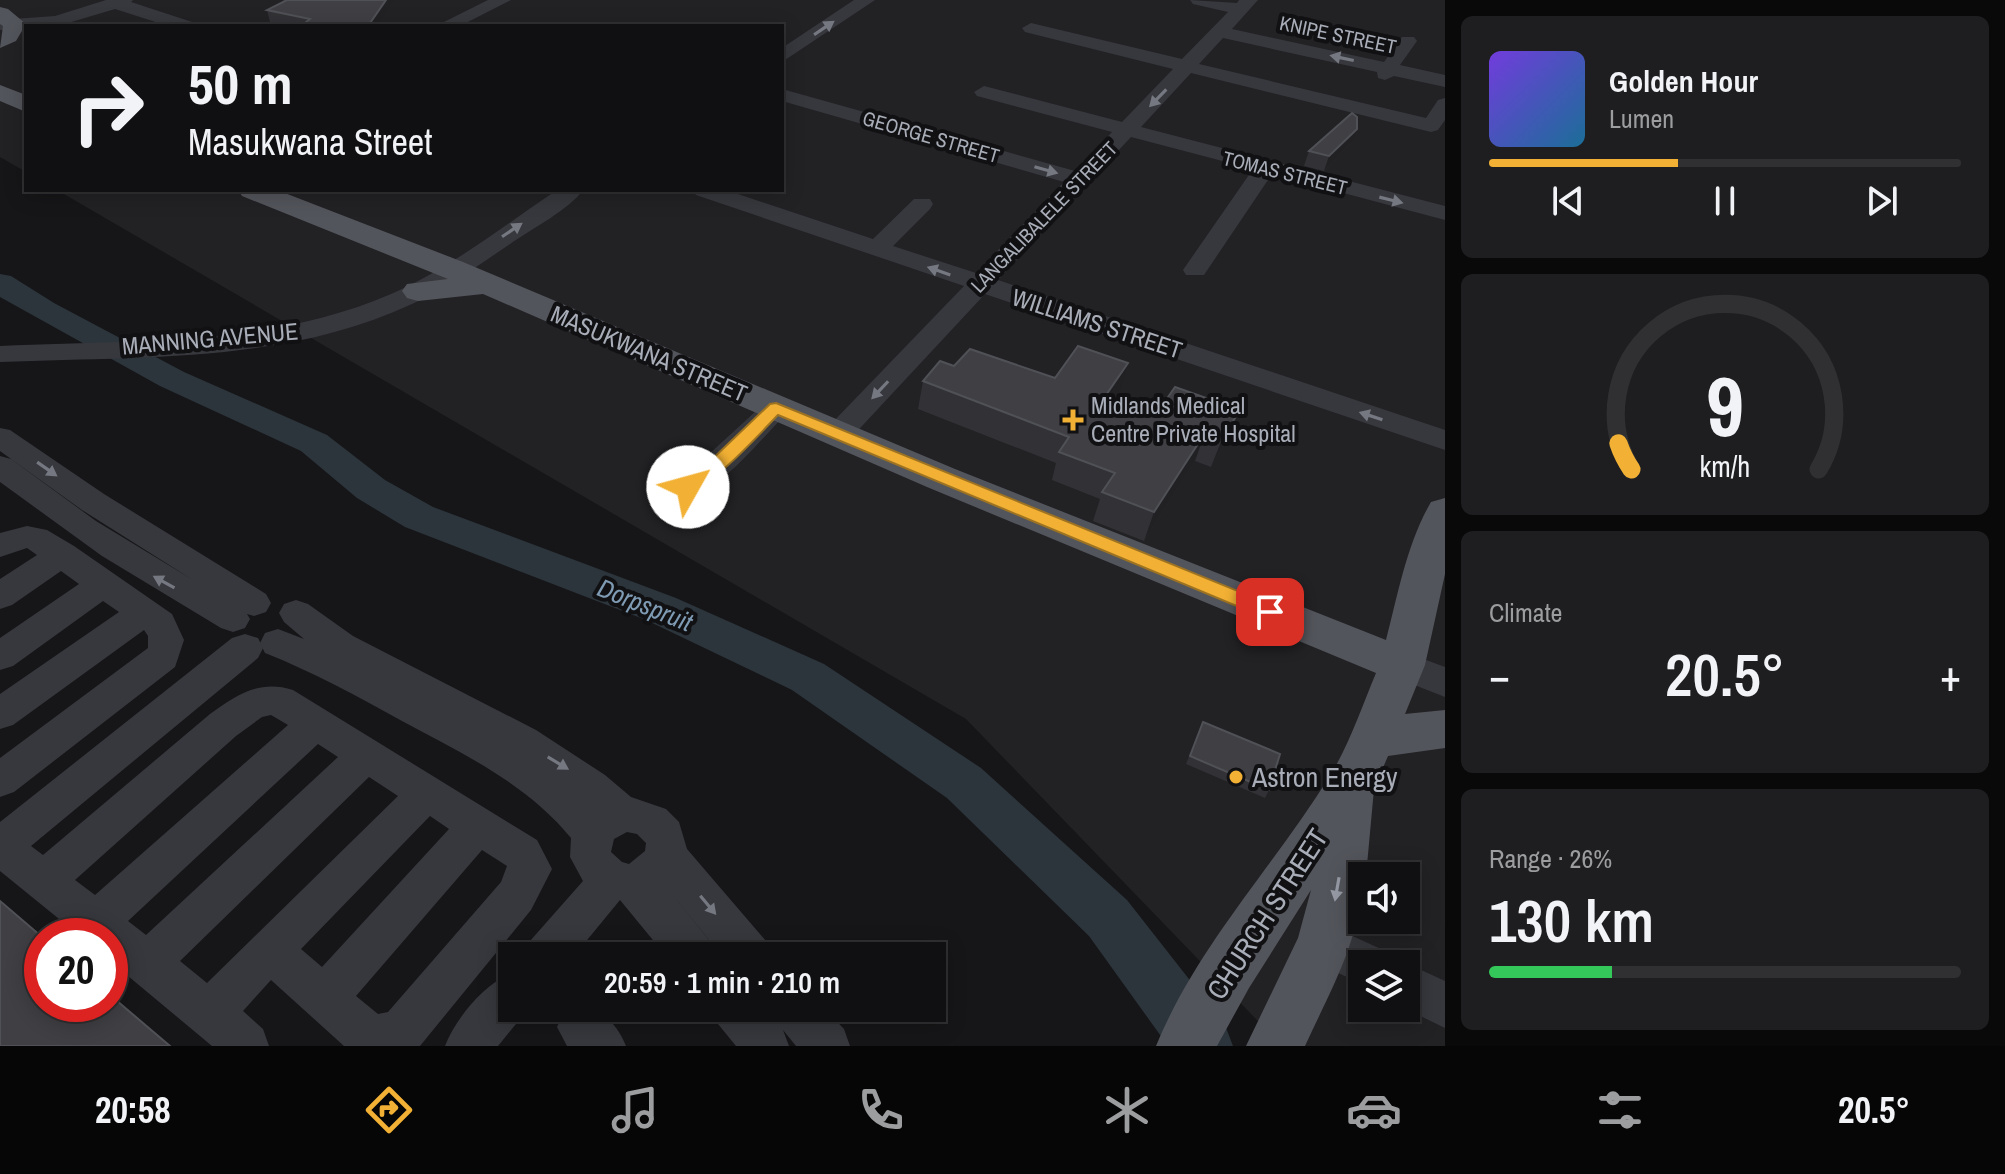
<!DOCTYPE html>
<html lang="en">
<head>
<meta charset="utf-8">
<style>
	:root { --surface:#101012; --page:#1e1e20; --text:#f1f3f6; --muted:#9c9d9f; --line:#303032; --accent:#f2b134 }
	body { margin:0; font-family:"Archivo Narrow",sans-serif; background:var(--page); color:var(--text); height:100vh; display:flex; flex-direction:column; font-size:30px; white-space:nowrap }
	* { box-sizing:border-box; margin:0 }
	p { font-size:26px; color:var(--muted) }
	.icon { flex:none; width:44px; height:44px; fill:none; stroke:currentColor; stroke-width:2; stroke-linecap:round; stroke-linejoin:round }
	.map { position:relative; flex:1; overflow:hidden }
	.side { display:flex; flex-direction:column; gap:16px; padding:16px; background:#09090a; width:560px }
	.side>* { flex:none }
	.banner { position:absolute; left:24px; top:24px; width:760px; height:168px; border-radius:0px; box-shadow:0 4px 20px #0003,0 0 0 2px var(--line); background:#101012; color:var(--text); overflow:hidden }
	.controls { position:absolute; left:1348px; top:862px; display:grid; gap:16px }
	.controls a { display:grid; place-items:center; width:72px; height:72px; border-radius:0px; background:var(--surface); box-shadow:0 4px 20px #0003,0 0 0 2px var(--line); font-size:40px }
	.speed { position:absolute; left:24px; top:918px; display:flex; gap:16px; font-size:40px; font-weight:700; text-align:center }
	.speed>* { display:grid; place-content:center; width:104px; height:104px; border-radius:50%; background:var(--surface); box-shadow:0 4px 20px #0003,0 0 0 2px var(--line); line-height:1 }
	.speed .limit { border:12px solid #d22; background:#fff; color:#111 }
	.pin { position:absolute; display:grid; place-items:center; width:68px; height:68px; color:#fff; margin:-34px; border-radius:16px; box-shadow:0 4px 12px #0006 }
	.me { position:absolute; width:88px; margin:-44px; rotate:52deg; stroke-linejoin:round; filter:drop-shadow(0 0 6px #0008) }
	.turn { display:flex; align-items:center; gap:28px; height:168px; padding:0 32px; font-size:36px }
	.turn .icon { width:104px; height:104px; stroke-width:2.5 }
	.turn b { display:block; font-size:56px; line-height:68px }
	.big { font-size:60px; font-weight:600; line-height:1.1 }
	.side .tile { flex:1; display:flex; flex-direction:column; justify-content:center; gap:12px; min-width:0; padding:0 28px; border-radius:12px; background:var(--page) }
	.side .dial { align-items:center; gap:0 }
	.dial svg { height:208px; overflow:visible; fill:none; stroke:var(--line); stroke-width:7; stroke-linecap:round; text-anchor:middle }
	.dial text { fill:var(--text); stroke:none }
	.song { display:flex; align-items:center; gap:24px }
	.cover { width:96px; height:96px; border-radius:12px; background:linear-gradient(135deg,hsl(260 70% 55%),hsl(200 70% 35%)) }
	.played { height:8px; border-radius:4px; background:linear-gradient(90deg,var(--accent) 40%,var(--line) 40%) }
	.keys { display:flex; justify-content:space-around; direction:ltr }
	.heat { display:flex; justify-content:space-between; align-items:center; font-size:44px; direction:ltr }
	.charge { height:12px; border-radius:6px; background:linear-gradient(90deg,#34c759 26%,var(--line) 0) }
	.trip { position:absolute; left:498px; top:942px; width:448px; height:80px; border-radius:0px; background:var(--surface); box-shadow:0 4px 20px #0003,0 0 0 2px var(--line); font-weight:600; line-height:80px; text-align:center }
	.menu { display:flex; height:128px; justify-content:space-around; align-items:center; background:#060607; color:var(--muted) }
	.menu .icon { width:56px; height:56px }
	.menu .on { color:var(--accent) }
	.menu b { font-size:36px; color:var(--text) }
	main { display:flex; flex:1; min-height:0 }
	.map>svg:first-child { display:block }
	.built { fill:#222225; fill-rule:evenodd }
	.lines { fill:none; stroke-linecap:round; stroke-linejoin:round }
	.river { fill:#2c353c; fill-rule:evenodd }
	.minor { fill:#37383d; fill-rule:evenodd }
	.major { fill:#53555c; fill-rule:evenodd }
	.wall { fill:#323236 }
	.shaded-wall { fill:#212124 }
	.building { fill:#3f3f44; stroke:#4f5156; stroke-width:2 }
	.oneway { fill:#757881 }
	.oneway2 { fill:#979ba6 }
	.route { fill:#f2b134; stroke:#9d7322; stroke-width:2 }
	.poi-dot { fill:#f2b134; stroke:#111113; stroke-width:3 }
	.labels { text-anchor:middle; stroke-width:8; stroke-linejoin:round; paint-order:stroke }
	.far-street-label { font-size:20px; fill:#a8adb8; stroke:#111113 }
	.street-label { font-size:24px; fill:#a8adb8; stroke:#111113 }
	.poi-label { font-size:24px; fill:#a8adb8; stroke:#111113; text-anchor:start }
	.water-label { font-size:26px; font-style:italic; fill:#7f9bb3; stroke:#111113 }
	.near-poi-label { font-size:28px; fill:#a8adb8; stroke:#111113; text-anchor:start }
	.near-street-label { font-size:28px; fill:#a8adb8; stroke:#111113 }
</style>
</head>
<body>
<main>
<div class="map">
<svg width="1445" height="1046" viewBox="0 0 1445 1046">
	<rect width="100%" height="100%" fill="#161618"/>
	<path class="built" d="M 0,0 L 1445,0 L 1445,1046 L 1282,1046 L 966,719 L 57,190 L 782,190 L 782,26 L 26,26 L 26,172 L 0,157 ZM 1362,876 L 1406,876 L 1406,920 L 1362,920 ZM 1362,964 L 1406,964 L 1406,1008 L 1362,1008 Z"/>
	<g class="lines">
		<polygon class="river" points="0,274 11,276 54,303 184,372 327,435 385,480 433,507 676,598 824,664 981,768 1127,900 1225,1025 1233,1046 1168,1046 1089,936 947,798 792,690 646,620 405,527 357,498 301,451 160,386 0,297"/>
		<g class="minor">
			<polygon points="106,0 133,0 131,2 192,22 195,26 168,26 115,9 58,26 26,26 26,29 0,30 0,20 55,16"/>
			<polygon points="488,0 511,0 460,26 436,26"/>
			<polygon points="854,0 875,0 782,62 782,48"/>
			<polygon points="1190,0 1237,3 1239,0 1258,0 1232,29 1384,62 1402,37 1414,37 1417,41 1400,65 1445,75 1445,87 1394,76 1385,80 1378,78 1377,72 1223,38 1199,64 1426,118 1438,100 1445,98 1445,120 1438,130 1431,132 1191,73 1141,127 1445,206 1445,220 1272,174 1204,275 1186,275 1183,270 1253,169 1131,137 998,280 1445,430 1445,450 985,294 849,440 839,442 829,440 824,433 829,426 964,286 696,195 693,190 726,190 873,239 914,199 930,199 933,204 930,209 893,246 976,273 1064,182 782,101 782,89 1075,171 1112,132 977,96 974,92 984,86 1122,122 1173,69 1025,32 1022,28 1031,23 1182,59 1228,12 1193,4"/>
			<path d="M 557,190 L 583,190 C 570,209 530,230 510,244 C 479,265 447,288 412,304 C 284,364 137,356 0,362 L 0,346 C 131,340 269,347 391,294 C 451,268 503,226 557,190 Z"/>
			<path d="M 776,399 L 786,402 L 790,408 L 786,414 C 763,437 725,484 696,495 C 689,498 684,496 677,494 L 673,487 L 766,402 Z"/>
			<polygon points="0,428 10,430 104,494 266,594 271,603 266,612 254,616 247,614 250,619 245,628 233,632 221,628 102,556 0,482 0,456 11,459 96,521 193,580 82,510 0,451"/>
			<polygon points="27,526 47,530 74,546 172,614 184,640 175,667 14,792 0,797 0,758 148,648 148,636 144,630 13,725 0,729 0,694 119,612 103,601 13,666 0,670 0,638 79,584 61,571 12,605 0,609 0,579 37,555 27,548 0,557 0,533"/>
			<path d="M 296,600 L 308,604 L 353,636 L 536,730 L 605,775 L 631,797 L 666,809 L 679,822 L 687,849 L 766,941 L 772,956 L 722,956 L 666,887 L 710,941 L 716,956 L 666,956 L 620,900 L 574,956 L 524,956 L 530,941 L 583,881 L 570,857 L 571,838 C 527,784 462,753 402,721 C 357,696 313,672 265,653 L 260,643 L 265,633 L 278,629 L 304,639 L 284,622 L 279,613 L 284,604 ZM 627,832 L 637,834 L 646,843 L 645,851 L 629,864 L 622,862 L 611,852 L 614,839 Z"/>
			<path d="M 245,634 L 258,638 L 263,648 L 258,658 L 31,846 L 43,855 L 210,714 C 236,695 260,679 293,690 L 537,840 L 552,869 L 531,910 L 420,1046 L 344,1046 L 271,980 L 243,1011 L 263,1029 L 269,1046 L 212,1046 L 110,961 L 110,936 L 80,936 L 0,871 L 0,822 L 232,638 ZM 271,715 L 288,725 L 95,895 L 75,880 L 236,736 L 262,717 ZM 318,744 L 338,757 L 146,935 L 128,921 ZM 369,777 L 398,796 L 207,983 L 180,961 ZM 430,816 L 449,829 L 322,967 L 301,949 ZM 482,850 L 507,866 L 501,882 L 388,1012 L 378,1014 L 356,996 Z"/>
			<polygon points="1402,651 1445,667 1445,697 1389,675 1384,665 1389,655"/>
			<polygon points="1324,923 1381,949 1387,964 1362,964 1362,984 1308,959 1302,944 1308,929"/>
			<polygon points="1406,963 1445,981 1445,1028 1404,1008 1406,964 1403,964"/>
			<path d="M 512,973 L 512,1008 L 529,1008 L 498,1046 L 445,1046 C 456,1018 484,984 512,973 Z"/>
			<path d="M 570,1008 C 599,1008 615,1019 626,1046 L 567,1046 L 557,1027 L 564,1011 Z"/>
			<polygon points="711,1008 764,1008 778,1024 771,1008 824,1008 844,1029 850,1046 796,1046 783,1030 789,1046 736,1046 718,1024"/>
		</g>
		<g class="major">
			<polygon points="0,7 8,9 26,24 16,41 0,48 3,26 0,24"/>
			<polygon points="0,85 26,95 26,112 0,101"/>
			<path d="M 238,190 L 277,190 L 463,262 L 955,469 L 1386,640 C 1398,594 1407,543 1431,502 L 1445,498 L 1445,574 L 1425,665 L 1405,714 L 1445,710 L 1445,748 L 1388,756 L 1374,789 L 1366,876 L 1362,876 C 1362,938 1330,991 1305,1046 L 1246,1046 L 1298,938 L 1311,890 L 1249,988 L 1217,1046 L 1156,1046 C 1197,946 1275,865 1331,774 C 1350,743 1362,706 1376,673 L 927,487 L 483,294 L 418,301 L 407,298 L 402,291 L 407,284 L 448,279 L 242,196 Z"/>
		</g>
	</g>
	<g class="wall">
		<polygon points="282,0 395,0 378,26 291,26 270,22 267,10 285,1"/>
		<polygon points="1351,143 1324,171 1304,166 1309,151"/>
		<polygon points="954,366 1055,378 1120,391 1112,402 1155,416 1240,410 1229,438 1211,467 1195,461 1144,541 1093,521 1100,499 1052,480 1056,463 918,409 923,381"/>
		<polygon points="1203,722 1269,790 1265,798 1186,764"/>
	</g>
	<g class="shaded-wall">
		<polygon points="386,0 395,0 378,26 368,26"/>
		<polygon points="1357,129 1351,143 1324,171 1329,156"/>
		<polygon points="1128,363 1120,391 1096,426 1104,398"/>
		<polygon points="1240,410 1229,438 1211,467 1222,439"/>
		<polygon points="1205,433 1195,461 1144,541 1154,512"/>
	</g>
	<g class="building">
		<polygon points="287,0 386,0 368,26 314,26 305,23 310,19 267,10"/>
		<polygon points="1352,113 1357,117 1357,129 1329,156 1309,151"/>
		<polygon points="1078,346 1128,363 1104,398 1155,416 1175,387 1240,410 1222,439 1205,433 1154,512 1102,492 1115,473 1059,452 1069,437 923,381 940,361 954,366 970,349 1055,378"/>
		<polygon points="1203,722 1280,754 1269,790 1190,756"/>
		<polygon points="0,901 42,937 42,1004 110,1004 110,995 170,1046 0,1046"/>
	</g>
	<defs><path id="oneway-solid" d="M-6-.8H1V-3.2L6.5 0L1 3.2V.8H-6Z" transform="scale(2)"/></defs>
	<g class="oneway">
		<use href="#oneway-solid" transform="translate(824 28) rotate(-34)"/>
		<use href="#oneway-solid" transform="translate(1342 58) rotate(-168)"/>
		<use href="#oneway-solid" transform="translate(1158 98) rotate(134)"/>
		<use href="#oneway-solid" transform="translate(1046 170) rotate(16)"/>
		<use href="#oneway-solid" transform="translate(1391 200) rotate(14)"/>
		<use href="#oneway-solid" transform="translate(512 230) rotate(-34)"/>
		<use href="#oneway-solid" transform="translate(939 271) rotate(-161)"/>
		<use href="#oneway-solid" transform="translate(880 390) rotate(133)"/>
		<use href="#oneway-solid" transform="translate(1371 416) rotate(-162)"/>
		<use href="#oneway-solid" transform="translate(47 469) rotate(35)"/>
		<use href="#oneway-solid" transform="translate(164 582) rotate(-151)"/>
		<use href="#oneway-solid" transform="translate(558 763) rotate(31)"/>
		<use href="#oneway-solid" transform="translate(708 905) rotate(50)"/>
	</g>
	<use class="oneway2" href="#oneway-solid" transform="translate(1337 889) rotate(100)"/>
	<path class="route" d="M 776,403 L 1277,607 L 1279,612 L 1277,617 L 1263,617 L 778,415 C 761,432 704,497 682,491 L 679,487 L 682,483 L 706,465 L 770,404 Z"/>
	<g class="poi-dot">
		<path d="M1069 408h8v8h8v8h-8v8h-8v-8h-8v-8h8z"/>
		<circle cx="1236" cy="777" r="8"/>
	</g>
	<g class="labels">
		<g class="far-street-label">
			<text transform="translate(1338 35) rotate(12)" y="7">KNIPE STREET</text>
			<text transform="translate(931 137) rotate(16)" y="7">GEORGE STREET</text>
			<text transform="translate(1285 173) rotate(14)" y="7">TOMAS STREET</text>
			<text transform="translate(1044 217) rotate(-46)" y="7">LANGALIBALELE STREET</text>
		</g>
		<g class="street-label">
			<text transform="translate(1097 324) rotate(18)" y="8">WILLIAMS STREET</text>
			<text transform="translate(210 339) rotate(-5)" y="8">MANNING AVENUE</text>
			<text transform="translate(649 354) rotate(23)" y="8">MASUKWANA STREET</text>
		</g>
		<g class="poi-label">
			<text x="1091" y="414">Midlands Medical<tspan x="1091" dy="28">Centre Private Hospital</tspan></text>
		</g>
		<g class="water-label">
			<text transform="translate(645 605) rotate(22)" y="9">Dorpspruit</text>
		</g>
		<g class="near-poi-label">
			<text x="1252" y="787">Astron Energy</text>
		</g>
		<g class="near-street-label">
			<text transform="translate(1267 914) rotate(-57)" y="10">CHURCH STREET</text>
		</g>
	</g>
</svg>
<div class="controls">
<a><svg class="icon" aria-label="sound" viewBox="0 0 24 24"><path d="M4 9h4l5-4v14l-5-4H4zM17 9q2 3 0 6"/></svg></a>
<a><svg class="icon" aria-label="layers" viewBox="0 0 24 24"><path d="M12 4l9 5-9 5-9-5zM3 14l9 5 9-5"/></svg></a>
</div>
<div class="speed"><div class="limit">20</div></div>
<div class="pin" style="left:1270px;top:612px;background:#d93025"><svg class="icon" aria-label="arrive" viewBox="0 0 24 24"><path d="M6 21V4h12l-3 4 3 4H6"/></svg></div>
<svg class="me" style="left:688px;top:487px" viewBox="-20 -20 40 40"><circle r="19" fill="#fff"/><path d="M0-13L10 11 0 6-10 11z" fill="#f2b134"/></svg>
<div class="trip">20:59 · 1 min · 210 m</div>
<div class="banner">
<div class="turn"><svg class="icon" aria-label="right" viewBox="0 0 24 24"><path d="M7 20v-9h11M14 6l5 5-5 5"/></svg><div><b>50 m</b>Masukwana Street</div></div>
</div>
</div>
<section class="side">
<div class="tile">
<div class="song"><i class="cover"></i><div><b>Golden Hour</b><p>Lumen</p></div></div>
<div class="played"></div>
<div class="keys"><svg class="icon" aria-label="previous" viewBox="0 0 24 24"><path d="M18 5L8 12l10 7zM5 5v14"/></svg><svg class="icon" aria-label="pause" viewBox="0 0 24 24"><path d="M8 5v14M16 5v14"/></svg><svg class="icon" aria-label="next" viewBox="0 0 24 24"><path d="M6 5l10 7-10 7zM19 5v14"/></svg></div>
</div>
<div class="tile dial"><svg viewBox="0 0 100 80">
<path d="M14 69A42 42 0 1 1 86 69"/>
<path d="M14 69A42 42 0 0 1 9 59" stroke="#f2b134"/>
<text x="50" y="56" font-size="32" font-weight="700">9</text>
<text x="50" y="72" font-size="11">km/h</text>
</svg></div>
<div class="tile"><p>Climate</p>
<div class="heat"><a>−</a><b class="big">20.5°</b><a>+</a></div>
</div>
<div class="tile"><p>Range · 26%</p><b class="big">130 km</b><div class="charge"></div></div>
</section>
</main>
<nav class="menu">
<b>20:58</b>
<svg class="icon on" aria-label="directions" viewBox="0 0 24 24"><path d="M12 3l9 9-9 9-9-9zM9 14v-3h6M13 9l2 2-2 2"/></svg>
<svg class="icon" aria-label="music" viewBox="0 0 24 24"><path d="M9 18V5l10-2v13"/><circle cx="6" cy="18" r="3"/><circle cx="16" cy="16" r="3"/></svg>
<svg class="icon" aria-label="phone" viewBox="0 0 24 24"><path d="M5 4h4l2 5-3 2q2 4 5 5l2-3 5 2v4C11 20 4 13 5 4z"/></svg>
<svg class="icon" aria-label="climate" viewBox="0 0 24 24"><path d="M12 3v18M4 7l16 10M4 17L20 7"/></svg>
<svg class="icon" aria-label="car" viewBox="0 0 24 24"><path d="M5 17H2v-5l4-1 3-4h7l3 4 3 1v5h-3M9 17h6M6 11h13"/><circle cx="7" cy="17" r="2"/><circle cx="17" cy="17" r="2"/></svg>
<svg class="icon" aria-label="filters" viewBox="0 0 24 24"><path d="M4 7h16M4 17h16"/><circle cx="9" cy="7" r="2"/><circle cx="15" cy="17" r="2"/></svg>
<b>20.5°</b>
</nav>
</body>
</html>
